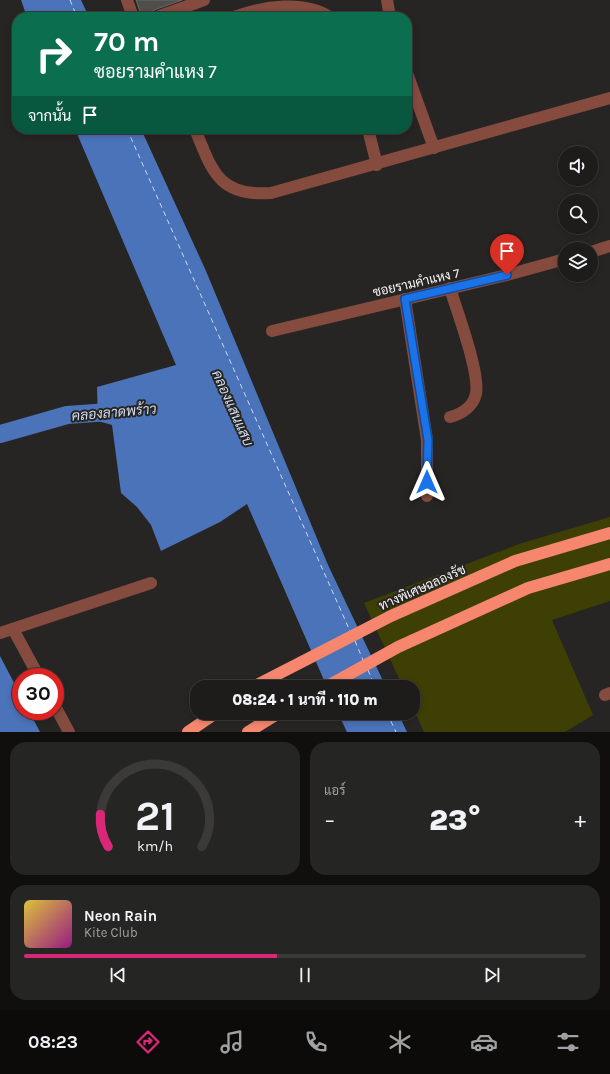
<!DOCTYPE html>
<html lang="th">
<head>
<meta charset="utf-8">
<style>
	:root { --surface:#1d1c1a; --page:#252523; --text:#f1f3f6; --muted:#a0a1a2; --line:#3b3a39; --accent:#db2777 }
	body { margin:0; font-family:Karla,Sarabun,sans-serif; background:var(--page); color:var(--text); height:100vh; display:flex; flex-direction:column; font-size:15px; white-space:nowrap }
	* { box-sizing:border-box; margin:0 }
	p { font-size:13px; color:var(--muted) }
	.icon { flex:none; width:22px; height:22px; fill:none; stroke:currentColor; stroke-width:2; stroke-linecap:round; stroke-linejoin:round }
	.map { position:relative; height:732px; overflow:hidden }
	.drawer { display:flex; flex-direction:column; gap:10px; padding:10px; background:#100f0e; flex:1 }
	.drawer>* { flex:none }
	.banner { position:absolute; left:12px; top:12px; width:400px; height:122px; border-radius:16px; box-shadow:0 2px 6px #0003,0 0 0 1px var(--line); background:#0b6e4f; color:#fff; overflow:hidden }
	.tools { position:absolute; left:558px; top:146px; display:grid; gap:8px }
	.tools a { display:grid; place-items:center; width:40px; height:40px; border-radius:50%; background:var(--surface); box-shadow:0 2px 6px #0003,0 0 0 1px var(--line); font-size:20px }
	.speed { position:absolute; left:12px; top:668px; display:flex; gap:8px; font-size:20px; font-weight:700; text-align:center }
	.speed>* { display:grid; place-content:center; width:52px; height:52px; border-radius:50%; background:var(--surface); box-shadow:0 2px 6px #0003,0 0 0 1px var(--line); line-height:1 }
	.speed .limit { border:6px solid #d22; background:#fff; color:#111 }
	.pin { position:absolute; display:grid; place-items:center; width:34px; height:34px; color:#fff; margin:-41px -17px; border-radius:50% 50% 50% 0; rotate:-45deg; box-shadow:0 0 4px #0007 }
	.pin .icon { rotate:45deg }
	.me { position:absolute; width:44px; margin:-22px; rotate:0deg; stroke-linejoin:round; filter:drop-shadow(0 0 3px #0008) }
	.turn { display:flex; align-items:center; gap:14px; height:84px; padding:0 16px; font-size:18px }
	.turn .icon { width:52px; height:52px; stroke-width:2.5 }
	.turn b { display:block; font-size:28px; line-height:34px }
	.then { display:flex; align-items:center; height:38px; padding:0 16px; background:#0003; gap:8px; font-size:15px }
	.big { font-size:30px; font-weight:800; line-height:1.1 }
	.drawer .tile { flex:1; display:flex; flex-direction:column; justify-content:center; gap:6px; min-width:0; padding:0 14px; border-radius:16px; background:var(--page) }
	.drawer .dial { align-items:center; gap:0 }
	.dial svg { height:104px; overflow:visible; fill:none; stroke:var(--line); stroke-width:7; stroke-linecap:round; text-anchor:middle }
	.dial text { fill:var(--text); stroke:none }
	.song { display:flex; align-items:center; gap:12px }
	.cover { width:48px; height:48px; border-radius:6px; background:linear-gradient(135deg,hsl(50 70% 55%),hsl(310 70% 35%)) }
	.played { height:4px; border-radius:2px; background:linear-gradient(90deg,var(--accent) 45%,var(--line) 45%) }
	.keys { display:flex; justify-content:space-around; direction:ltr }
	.heat { display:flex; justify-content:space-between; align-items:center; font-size:22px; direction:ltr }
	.drawer .tiles { flex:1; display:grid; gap:10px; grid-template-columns:1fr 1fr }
	.tile:last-child { grid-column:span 2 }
	.trip { position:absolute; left:190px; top:680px; width:230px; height:40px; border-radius:16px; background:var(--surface); box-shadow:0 2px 6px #0003,0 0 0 1px var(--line); font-weight:800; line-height:40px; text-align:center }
	.tab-bar { display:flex; height:64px; justify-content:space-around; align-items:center; background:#0c0b0a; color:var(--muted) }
	.tab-bar .icon { width:28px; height:28px }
	.tab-bar .current { color:var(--accent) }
	.tab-bar b { font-size:18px; color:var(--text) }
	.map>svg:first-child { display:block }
	.green { fill:#3e3f04 }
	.water { fill:#4b73ba }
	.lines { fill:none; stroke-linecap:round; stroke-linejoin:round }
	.canal { stroke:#4b73ba; stroke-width:18 }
	.ferry { stroke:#cedaed; stroke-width:1; stroke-dasharray:5 4; stroke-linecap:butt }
	.building { fill:#504e4b; stroke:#6c6a67 }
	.minor { stroke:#844b3e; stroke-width:12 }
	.highway { stroke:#f6866d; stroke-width:12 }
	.route-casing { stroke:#114b97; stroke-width:10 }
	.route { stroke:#1a73e8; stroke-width:7 }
	.labels { text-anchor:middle; stroke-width:4; stroke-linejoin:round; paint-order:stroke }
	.street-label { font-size:13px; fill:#f5f4f2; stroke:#272523 }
	.water-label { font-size:14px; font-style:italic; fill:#cedaed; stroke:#272523 }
</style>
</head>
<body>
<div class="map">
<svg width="610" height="732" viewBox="0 0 610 732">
	<rect width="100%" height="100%" fill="#272523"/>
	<polygon class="green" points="610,517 610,601 552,620 593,715 565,732 424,732 413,708 413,687 403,687 364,603 519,544"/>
	<g class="water">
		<polygon points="21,0 81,0 89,17 27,17"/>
		<polygon points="75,129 141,129 206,271 328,565 386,687 327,687 247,504 220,522 161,551 151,525 137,507 121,493 112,425 98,421 97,387 176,365"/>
		<polygon points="0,656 21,696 21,711 29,711 40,732 0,732"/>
		<polygon points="338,713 398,713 407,732 347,732"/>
	</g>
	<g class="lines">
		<polyline class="canal" points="0,434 67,415 122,411"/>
		<g class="ferry">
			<polyline points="70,0 77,17"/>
			<polyline points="127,129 350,631"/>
			<polyline points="355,641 363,660"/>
			<polyline points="368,670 375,687"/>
			<polyline points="387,713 396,732"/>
		</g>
	</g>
	<polygon class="building" points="136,0 182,0 154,10 146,17 142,17"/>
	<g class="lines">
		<g class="minor">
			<polyline points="127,0 133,17"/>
			<polyline points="387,0 390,17"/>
			<polyline points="157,17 204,0"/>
			<path d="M 234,17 C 264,6 304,0 330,17"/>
			<polyline points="407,73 434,148"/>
			<path d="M 195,129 C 212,171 219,197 271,193 L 610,98"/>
			<polyline points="368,129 377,165"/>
			<polyline points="591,252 610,246"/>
			<polyline points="405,299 427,440 427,496"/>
			<polyline points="272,331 507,275 565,259"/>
			<path d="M 450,417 C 461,414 473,407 476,394 C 480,372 457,312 450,288"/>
			<polyline points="13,629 39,677"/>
			<polyline points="0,633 151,583"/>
			<polyline points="605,695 610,693"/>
			<polyline points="55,706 69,732"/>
		</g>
		<g class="highway">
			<polyline points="253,687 391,616 515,561 610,533"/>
			<polyline points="326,687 398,647 528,588 610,564"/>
			<polyline points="188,732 216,713"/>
			<polyline points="248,732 279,713"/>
		</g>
	</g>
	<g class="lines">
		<g class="route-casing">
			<polyline id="route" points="427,482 428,440 405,299 507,275"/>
		</g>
		<use href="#route" class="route"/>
	</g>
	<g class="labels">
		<g class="street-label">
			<text transform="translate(416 282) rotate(-13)" y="5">ซอยรามคำแหง 7</text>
			<text transform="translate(422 587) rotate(-24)" y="5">ทางพิเศษฉลองรัช</text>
		</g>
		<g class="water-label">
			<text transform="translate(233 408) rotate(66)" y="5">คลองแสนแสบ</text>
			<text transform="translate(114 412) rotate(-5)" y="5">คลองลาดพร้าว</text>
		</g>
	</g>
</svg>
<div class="tools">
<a><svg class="icon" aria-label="sound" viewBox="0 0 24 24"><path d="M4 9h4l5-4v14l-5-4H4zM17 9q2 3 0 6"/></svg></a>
<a><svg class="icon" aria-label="search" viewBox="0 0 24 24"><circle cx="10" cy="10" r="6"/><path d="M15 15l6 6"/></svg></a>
<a><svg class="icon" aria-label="layers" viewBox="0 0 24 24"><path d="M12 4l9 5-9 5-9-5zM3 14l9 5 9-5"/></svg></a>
</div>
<div class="speed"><div class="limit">30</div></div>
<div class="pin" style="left:507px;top:275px;background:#d93025"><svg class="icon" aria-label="arrive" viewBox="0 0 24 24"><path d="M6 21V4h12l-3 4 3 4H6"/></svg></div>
<svg class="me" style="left:427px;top:482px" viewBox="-20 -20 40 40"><path d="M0-17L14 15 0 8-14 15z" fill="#1a73e8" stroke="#fff" stroke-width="4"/></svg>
<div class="trip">08:24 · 1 นาที · 110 m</div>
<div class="banner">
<div class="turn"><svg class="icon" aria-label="right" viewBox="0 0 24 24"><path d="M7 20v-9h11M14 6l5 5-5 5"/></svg><div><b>70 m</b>ซอยรามคำแหง 7</div></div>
<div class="then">จากนั้น<svg class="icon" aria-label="arrive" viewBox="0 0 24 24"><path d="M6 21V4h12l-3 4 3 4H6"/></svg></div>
</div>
</div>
<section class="drawer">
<div class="tiles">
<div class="tile dial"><svg viewBox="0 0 100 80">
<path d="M14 69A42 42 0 1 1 86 69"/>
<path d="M14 69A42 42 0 0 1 8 44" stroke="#db2777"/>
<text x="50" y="56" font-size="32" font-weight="700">21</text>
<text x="50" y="72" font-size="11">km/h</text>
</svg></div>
<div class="tile"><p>แอร์</p>
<div class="heat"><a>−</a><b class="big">23°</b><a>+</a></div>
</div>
<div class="tile">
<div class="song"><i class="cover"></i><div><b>Neon Rain</b><p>Kite Club</p></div></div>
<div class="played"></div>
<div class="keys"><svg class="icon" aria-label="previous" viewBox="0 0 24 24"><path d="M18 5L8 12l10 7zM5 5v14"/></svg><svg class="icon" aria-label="pause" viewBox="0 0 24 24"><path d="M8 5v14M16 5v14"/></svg><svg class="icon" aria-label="next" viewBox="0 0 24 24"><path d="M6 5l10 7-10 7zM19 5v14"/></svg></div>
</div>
</div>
</section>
<nav class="tab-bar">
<b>08:23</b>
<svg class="icon current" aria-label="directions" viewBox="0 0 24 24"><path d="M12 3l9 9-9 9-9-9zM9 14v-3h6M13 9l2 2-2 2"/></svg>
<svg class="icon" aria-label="music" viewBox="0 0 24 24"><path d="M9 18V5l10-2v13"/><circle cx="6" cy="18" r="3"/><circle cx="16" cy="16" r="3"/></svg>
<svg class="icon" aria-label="phone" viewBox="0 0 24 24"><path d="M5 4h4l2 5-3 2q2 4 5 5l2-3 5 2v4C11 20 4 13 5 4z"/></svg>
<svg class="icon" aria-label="climate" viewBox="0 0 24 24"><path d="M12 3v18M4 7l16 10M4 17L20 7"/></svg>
<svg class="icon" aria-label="car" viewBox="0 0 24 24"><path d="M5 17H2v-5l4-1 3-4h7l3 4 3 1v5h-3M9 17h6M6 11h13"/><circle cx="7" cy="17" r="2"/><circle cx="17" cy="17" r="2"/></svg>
<svg class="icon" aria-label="filters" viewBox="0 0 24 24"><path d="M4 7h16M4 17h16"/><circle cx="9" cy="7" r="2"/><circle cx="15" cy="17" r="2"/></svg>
</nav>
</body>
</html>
